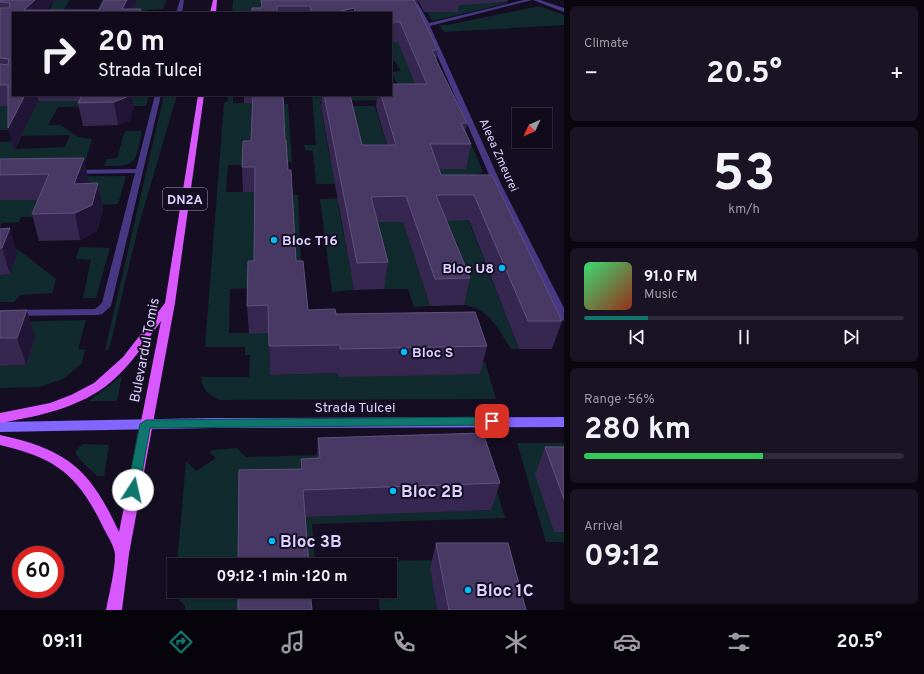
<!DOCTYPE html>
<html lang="en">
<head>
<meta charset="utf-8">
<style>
	:root { --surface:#100a1a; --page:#191323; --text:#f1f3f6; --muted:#9c9aa2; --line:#302b39; --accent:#0f766e }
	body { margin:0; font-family:Overpass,sans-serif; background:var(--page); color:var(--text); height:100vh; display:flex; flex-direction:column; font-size:15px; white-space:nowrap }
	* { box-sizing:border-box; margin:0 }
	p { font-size:13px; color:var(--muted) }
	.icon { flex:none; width:22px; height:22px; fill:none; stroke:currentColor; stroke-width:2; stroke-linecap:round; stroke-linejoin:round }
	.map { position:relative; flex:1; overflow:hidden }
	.drawer { display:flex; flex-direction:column; gap:6px; padding:6px; background:#09060e; width:360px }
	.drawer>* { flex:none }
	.top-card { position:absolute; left:12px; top:12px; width:380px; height:84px; border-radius:0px; box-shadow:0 1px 3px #0004,0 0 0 1px var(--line); background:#100a1a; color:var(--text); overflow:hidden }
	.needle { width:26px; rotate:226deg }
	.fabs { position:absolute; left:512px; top:108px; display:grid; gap:8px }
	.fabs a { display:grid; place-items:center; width:40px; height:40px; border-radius:0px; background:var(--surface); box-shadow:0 1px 3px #0004,0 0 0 1px var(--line); font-size:20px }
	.speed { position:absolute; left:12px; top:546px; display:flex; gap:8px; font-size:20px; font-weight:700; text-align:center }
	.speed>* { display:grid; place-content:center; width:52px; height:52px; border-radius:50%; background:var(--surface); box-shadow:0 1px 3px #0004,0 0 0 1px var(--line); line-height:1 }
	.speed .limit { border:6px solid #d22; background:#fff; color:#111 }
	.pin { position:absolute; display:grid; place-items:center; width:34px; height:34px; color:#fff; margin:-17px; border-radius:8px; box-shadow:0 2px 6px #0006 }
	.me { position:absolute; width:44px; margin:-22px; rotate:10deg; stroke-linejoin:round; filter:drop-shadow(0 0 3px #0008) }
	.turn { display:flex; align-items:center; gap:14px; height:84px; padding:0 20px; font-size:18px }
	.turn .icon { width:52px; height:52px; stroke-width:2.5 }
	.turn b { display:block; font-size:28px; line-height:34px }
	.big { font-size:30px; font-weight:700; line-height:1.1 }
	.drawer .widget { flex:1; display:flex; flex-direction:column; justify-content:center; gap:6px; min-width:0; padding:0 14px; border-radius:6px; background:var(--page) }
	.drawer .dial { align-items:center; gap:0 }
	.dial b { font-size:52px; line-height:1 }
	.song { display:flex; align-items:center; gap:12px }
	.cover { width:48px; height:48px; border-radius:6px; background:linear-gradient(135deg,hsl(140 70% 55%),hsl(10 70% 35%)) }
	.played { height:4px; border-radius:2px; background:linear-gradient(90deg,var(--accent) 20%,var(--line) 20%) }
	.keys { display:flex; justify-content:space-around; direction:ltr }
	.heat { display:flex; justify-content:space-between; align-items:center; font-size:22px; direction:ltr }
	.charge { height:6px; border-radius:3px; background:linear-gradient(90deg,#34c759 56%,var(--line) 0) }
	.trip { position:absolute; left:167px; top:558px; width:230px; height:40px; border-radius:0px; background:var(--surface); box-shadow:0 1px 3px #0004,0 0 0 1px var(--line); font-weight:700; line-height:40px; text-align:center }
	.menu { display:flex; height:64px; justify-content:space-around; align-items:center; background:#06040a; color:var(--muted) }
	.menu .icon { width:28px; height:28px }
	.menu .on { color:var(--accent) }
	.menu b { font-size:18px; color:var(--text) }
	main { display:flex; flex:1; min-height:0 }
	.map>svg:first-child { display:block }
	.green { fill:#112a2d }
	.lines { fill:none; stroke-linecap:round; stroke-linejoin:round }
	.street { fill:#463883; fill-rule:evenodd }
	.secondary { fill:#8167ff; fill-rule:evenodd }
	.primary { fill:#d957ff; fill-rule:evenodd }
	.wall { fill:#362751 }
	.shaded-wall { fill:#211537 }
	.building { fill:#473964; stroke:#5f517c }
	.route { fill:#0f766e; stroke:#0a4d48 }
	.poi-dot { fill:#00befb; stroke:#150e23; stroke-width:1.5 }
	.labels { text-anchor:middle; stroke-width:4; stroke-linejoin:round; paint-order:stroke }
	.far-street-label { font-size:12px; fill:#dcd0ff; stroke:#150e23 }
	.shield { fill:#150e23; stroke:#a096bd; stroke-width:1 }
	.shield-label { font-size:13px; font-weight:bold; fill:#dcd0ff }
	.poi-label { font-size:14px; font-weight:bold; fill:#dcd0ff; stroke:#150e23; text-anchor:start }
	.street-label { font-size:14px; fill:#dcd0ff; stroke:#150e23 }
	.near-poi-label { font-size:17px; font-weight:bold; fill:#dcd0ff; stroke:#150e23; text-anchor:start }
</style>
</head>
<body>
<main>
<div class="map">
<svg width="564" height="610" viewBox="0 0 564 610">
	<rect width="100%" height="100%" fill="#150e23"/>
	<g class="green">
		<polygon points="54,0 70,0 62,13 48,13"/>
		<polygon points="102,0 166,0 163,9 148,10 146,13 96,13"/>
		<polygon points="233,0 261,0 261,13 232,13"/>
		<polygon points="421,0 438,12 458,12 444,0 509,3 432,21"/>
		<polygon points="539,6 564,15 564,25 444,32 439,25 448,25"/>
		<polygon points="391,27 420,27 455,98 416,97 401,90 391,72 401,71 395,61 391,61"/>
		<polygon points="118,95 149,95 146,106 58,107 48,125 61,125 78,137 92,139 85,163 0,163 0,142 19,141 15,149 65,147 70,135 22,136 24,130 0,130 0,104"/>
		<polygon points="164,95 177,95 139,224 109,350 105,350"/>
		<path d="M 228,95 L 233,95 L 233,103 L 254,103 L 252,165 L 228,165 L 226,192 L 256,192 L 255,288 L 230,289 L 229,333 L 269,333 L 270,375 L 338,373 L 338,377 L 485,362 L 496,399 L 219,400 C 207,393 203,391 201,377 L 249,377 L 250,355 L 245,355 L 245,347 L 205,347 L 224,103 L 228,101 Z"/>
		<polygon points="312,95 382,95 384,100 320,101 330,159 419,160 456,108 483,172 477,175 437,175 431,183 316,184 313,151 305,150 304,145 316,145"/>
		<polygon points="282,104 288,104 292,162 284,162"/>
		<polygon points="346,106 375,106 387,146 356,151"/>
		<path d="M 125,131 L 142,131 C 135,161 139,167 104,166 L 107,159 L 117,158 Z"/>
		<polygon points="126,176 118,204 76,206 61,216 21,217 19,222 2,223 0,228 0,200 83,199 0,185 0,177"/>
		<path d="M 431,189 L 491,190 L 558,335 L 546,335 L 486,200 L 461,201 L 519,349 L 511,349 C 498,329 489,308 464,305 L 432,221 L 442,221 Z"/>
		<polygon points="291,195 298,195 302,288 296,289"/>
		<polygon points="353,198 388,203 338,204 354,290 332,292 320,199"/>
		<polygon points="368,222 403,222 430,306 414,307 408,289 384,289"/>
		<polygon points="8,242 56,279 52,293 20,295 14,302 0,302 0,275 10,274"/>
		<polygon points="80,247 110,248 96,298 83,298 91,260 76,259"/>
		<polygon points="86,320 78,349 85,350 82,363 63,379 39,387 0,388 0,366 25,365 0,322"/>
		<polygon points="122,376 117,401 89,401"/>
		<polygon points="517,443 564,443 564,474 535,475 554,532 564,532 564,542 546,542"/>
		<path d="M 82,444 L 109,445 L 104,476 L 97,476 C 90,468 80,462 75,452 Z"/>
		<polygon points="237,448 246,457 485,451 505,518 312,524 315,565 306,565 302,517 491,510 317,466 240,565 177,565 186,461 196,471 216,458 210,453 211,450"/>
		<polygon points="509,559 430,569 437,610 380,610 378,591 390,591 390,565 374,565 374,561"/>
		<polygon points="175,591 240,591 240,610 185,610 185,606 175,594"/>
	</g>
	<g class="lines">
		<g class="street">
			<polygon points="180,0 184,0 182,13 176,13"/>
			<polygon points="412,0 416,0 429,23 524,0 532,0 430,26 502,186 564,308 564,321 559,318 494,186 424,25"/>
			<polygon points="533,0 540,0 564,8 564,12"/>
			<polygon points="155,95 161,95 111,306 102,314 98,315 0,316 0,310 95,309 102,303 135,173 73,174 69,172 73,170 136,169"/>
		</g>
		<polygon class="secondary" points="564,417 564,427 213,428 0,432 0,422 213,418"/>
		<g class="primary">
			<polygon points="213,0 217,0 216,13 210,13"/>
			<path d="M 198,95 L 204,95 L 175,303 L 129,554 L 122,610 L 106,610 C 109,594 115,571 115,555 C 115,547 107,535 103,527 C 78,475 56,458 0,445 L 0,435 C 68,450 90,469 119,532 L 161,321 C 146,342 131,365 111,382 C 80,408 39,416 0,423 L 0,413 L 50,403 L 71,395 L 94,383 L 123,357 L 165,303 Z"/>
		</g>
	</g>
	<g class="wall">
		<polygon points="0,0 55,0 46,10 99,10 137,0 133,9 13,13 13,95 132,95 134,107 130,120 118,125 83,126 78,103 79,101 38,101 14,151 8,106 0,106"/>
		<polygon points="261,0 418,0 417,6 438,50 436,61 467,123 465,133 471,144 466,169 439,169 441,175 492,175 562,321 552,349 519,349 469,220 446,221 470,278 464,305 430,306 403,222 377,222 388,262 384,289 354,290 321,106 322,95 324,95 362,145 387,145 376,107 377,95 391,95 415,84 398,42 391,42 391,13 252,13 261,8"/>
		<polygon points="418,0 508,0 507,2 459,5 458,12 424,12"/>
		<polygon points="244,95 283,95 285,140 288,170 296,261 308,310 336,314 487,346 480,374 338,377 338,373 270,375 269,333 249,334 247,306 254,261 255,192 243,192 242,167 251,141 252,103 244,103"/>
		<polygon points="0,159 88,184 98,183 103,209 97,231 80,240 39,241 32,214 38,200 0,200"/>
		<polygon points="0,229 17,254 10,274 0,275"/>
		<polygon points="0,311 35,337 26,365 0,366"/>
		<polygon points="318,438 500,483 491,510 305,517 301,469 301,459 317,458"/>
		<polygon points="545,447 564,447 564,532 554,532 535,475"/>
		<polygon points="436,543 526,610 437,610 430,569"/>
	</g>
	<g class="shaded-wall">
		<polygon points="35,0 55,0 43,13 24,10"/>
		<polygon points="127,0 137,0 131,13 122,9"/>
		<polygon points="354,8 354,13 333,13"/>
		<polygon points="25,95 37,95 38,101 14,151 8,128"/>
		<polygon points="128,95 132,95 134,107 130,120 118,125 114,102"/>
		<polygon points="84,158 89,183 74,184"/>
		<polygon points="98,183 103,209 97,231 80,240 75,213"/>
		<polygon points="10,228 17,254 10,274 2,248"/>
		<polygon points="27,310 35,337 26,365 17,338"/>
	</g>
	<g class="building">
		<polygon points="0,0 35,0 24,10 99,10 104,0 127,0 122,9 141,9 140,13 13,13 13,95 25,95 8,128 8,85 0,85 0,64 8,65 9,59 0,58 0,8 9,8 10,3 0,2"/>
		<polygon points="261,0 414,0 438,50 432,50 440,68 467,123 461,123 471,144 430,144 441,175 492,175 562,321 528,321 474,195 436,195 470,278 435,279 406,196 371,197 388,262 357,263 324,95 350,95 362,145 396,145 381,95 391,95 391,84 427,84 400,22 391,22 391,13 356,13 354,8 333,13 312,13 310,6 277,6 277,13 252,13 252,8 262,8"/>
		<polygon points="82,95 128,95 127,97 114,102 78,103"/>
		<polygon points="253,95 283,95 285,140 286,140 288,170 291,170 296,261 303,261 308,310 335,309 336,314 475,312 487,346 340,349 340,345 269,346 268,305 247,306 248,261 254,261 255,167 242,167 243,141 251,141"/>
		<polygon points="84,158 74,184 98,183 92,205 75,213 32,214 49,174 0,175 0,159"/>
		<polygon points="10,228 2,248 0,248 0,229"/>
		<polygon points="27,310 17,338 0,338 0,311"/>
		<polygon points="483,433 500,483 303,490 309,565 238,565 239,470 302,469 301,459 320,458 318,438"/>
		<polygon points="545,447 564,447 564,499"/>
		<polygon points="436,543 508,543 526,610 449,610"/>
		<polygon points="238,591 310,591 312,610 238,610"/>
	</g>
	<polygon class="route" points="492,417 498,421 492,425 150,428 139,490 138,494 133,495 129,494 127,490 140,424 146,420"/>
	<g class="poi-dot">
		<circle cx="274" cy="240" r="4"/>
		<circle cx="502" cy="268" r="4"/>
		<circle cx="404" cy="352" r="4"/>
		<circle cx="393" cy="491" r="4"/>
		<circle cx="272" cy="541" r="4"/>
		<circle cx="468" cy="590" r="4"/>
	</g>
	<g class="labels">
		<g class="far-street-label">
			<text transform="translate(499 155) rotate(66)" y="4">Aleea Zmeurei</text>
		</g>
		<rect class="shield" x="163" y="188" width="44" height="22" rx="3"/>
		<g class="shield-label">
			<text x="185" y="204">DN2A</text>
		</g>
		<g class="poi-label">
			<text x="282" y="245">Bloc T16</text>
			<text x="494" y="273" text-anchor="end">Bloc U8</text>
			<text x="412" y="357">Bloc S</text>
		</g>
		<g class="street-label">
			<text transform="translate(144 350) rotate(-79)" y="5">Bulevardul Tomis</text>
			<text x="355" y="412">Strada Tulcei</text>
		</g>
		<g class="near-poi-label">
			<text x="401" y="497">Bloc 2B</text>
			<text x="280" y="547">Bloc 3B</text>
			<text x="476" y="596">Bloc 1C</text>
		</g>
	</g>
</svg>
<div class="fabs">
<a><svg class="needle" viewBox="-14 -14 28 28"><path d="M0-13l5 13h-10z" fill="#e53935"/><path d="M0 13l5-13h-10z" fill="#9c9aa2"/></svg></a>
</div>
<div class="speed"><div class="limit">60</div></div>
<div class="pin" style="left:492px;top:421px;background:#d93025"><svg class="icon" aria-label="arrive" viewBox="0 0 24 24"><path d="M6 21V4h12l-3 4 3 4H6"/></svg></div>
<svg class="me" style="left:133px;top:490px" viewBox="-20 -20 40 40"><circle r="19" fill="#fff"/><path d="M0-13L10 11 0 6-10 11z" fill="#0f766e"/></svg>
<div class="trip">09:12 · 1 min · 120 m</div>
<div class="top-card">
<div class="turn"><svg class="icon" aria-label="right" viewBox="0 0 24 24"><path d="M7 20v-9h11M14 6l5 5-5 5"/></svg><div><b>20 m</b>Strada Tulcei</div></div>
</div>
</div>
<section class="drawer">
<div class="widget"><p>Climate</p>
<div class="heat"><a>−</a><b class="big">20.5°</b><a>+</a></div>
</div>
<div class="widget dial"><b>53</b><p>km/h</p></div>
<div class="widget">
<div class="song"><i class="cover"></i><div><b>91.0 FM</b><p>Music</p></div></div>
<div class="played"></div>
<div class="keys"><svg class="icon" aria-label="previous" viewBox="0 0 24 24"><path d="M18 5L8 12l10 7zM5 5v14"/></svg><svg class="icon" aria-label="pause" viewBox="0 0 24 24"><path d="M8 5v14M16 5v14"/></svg><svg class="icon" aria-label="next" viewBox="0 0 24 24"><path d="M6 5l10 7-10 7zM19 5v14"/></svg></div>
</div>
<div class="widget"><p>Range · 56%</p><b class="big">280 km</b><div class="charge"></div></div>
<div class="widget"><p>Arrival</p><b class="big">09:12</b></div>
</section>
</main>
<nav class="menu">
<b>09:11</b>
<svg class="icon on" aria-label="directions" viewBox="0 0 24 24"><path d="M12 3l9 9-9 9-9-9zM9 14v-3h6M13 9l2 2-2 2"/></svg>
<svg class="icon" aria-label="music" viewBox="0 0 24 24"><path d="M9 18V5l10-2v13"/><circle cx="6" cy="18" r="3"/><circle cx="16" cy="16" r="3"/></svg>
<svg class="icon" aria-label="phone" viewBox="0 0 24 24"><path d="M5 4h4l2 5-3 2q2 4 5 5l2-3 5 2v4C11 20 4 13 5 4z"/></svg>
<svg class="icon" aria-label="climate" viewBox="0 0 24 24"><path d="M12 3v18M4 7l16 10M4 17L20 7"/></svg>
<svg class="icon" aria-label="car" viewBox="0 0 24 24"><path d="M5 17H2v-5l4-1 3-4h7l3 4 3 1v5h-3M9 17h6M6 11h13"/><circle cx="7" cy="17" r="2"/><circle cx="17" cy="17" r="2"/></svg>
<svg class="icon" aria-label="filters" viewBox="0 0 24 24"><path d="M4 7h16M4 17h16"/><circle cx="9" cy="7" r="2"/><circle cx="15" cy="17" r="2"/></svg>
<b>20.5°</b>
</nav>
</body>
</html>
